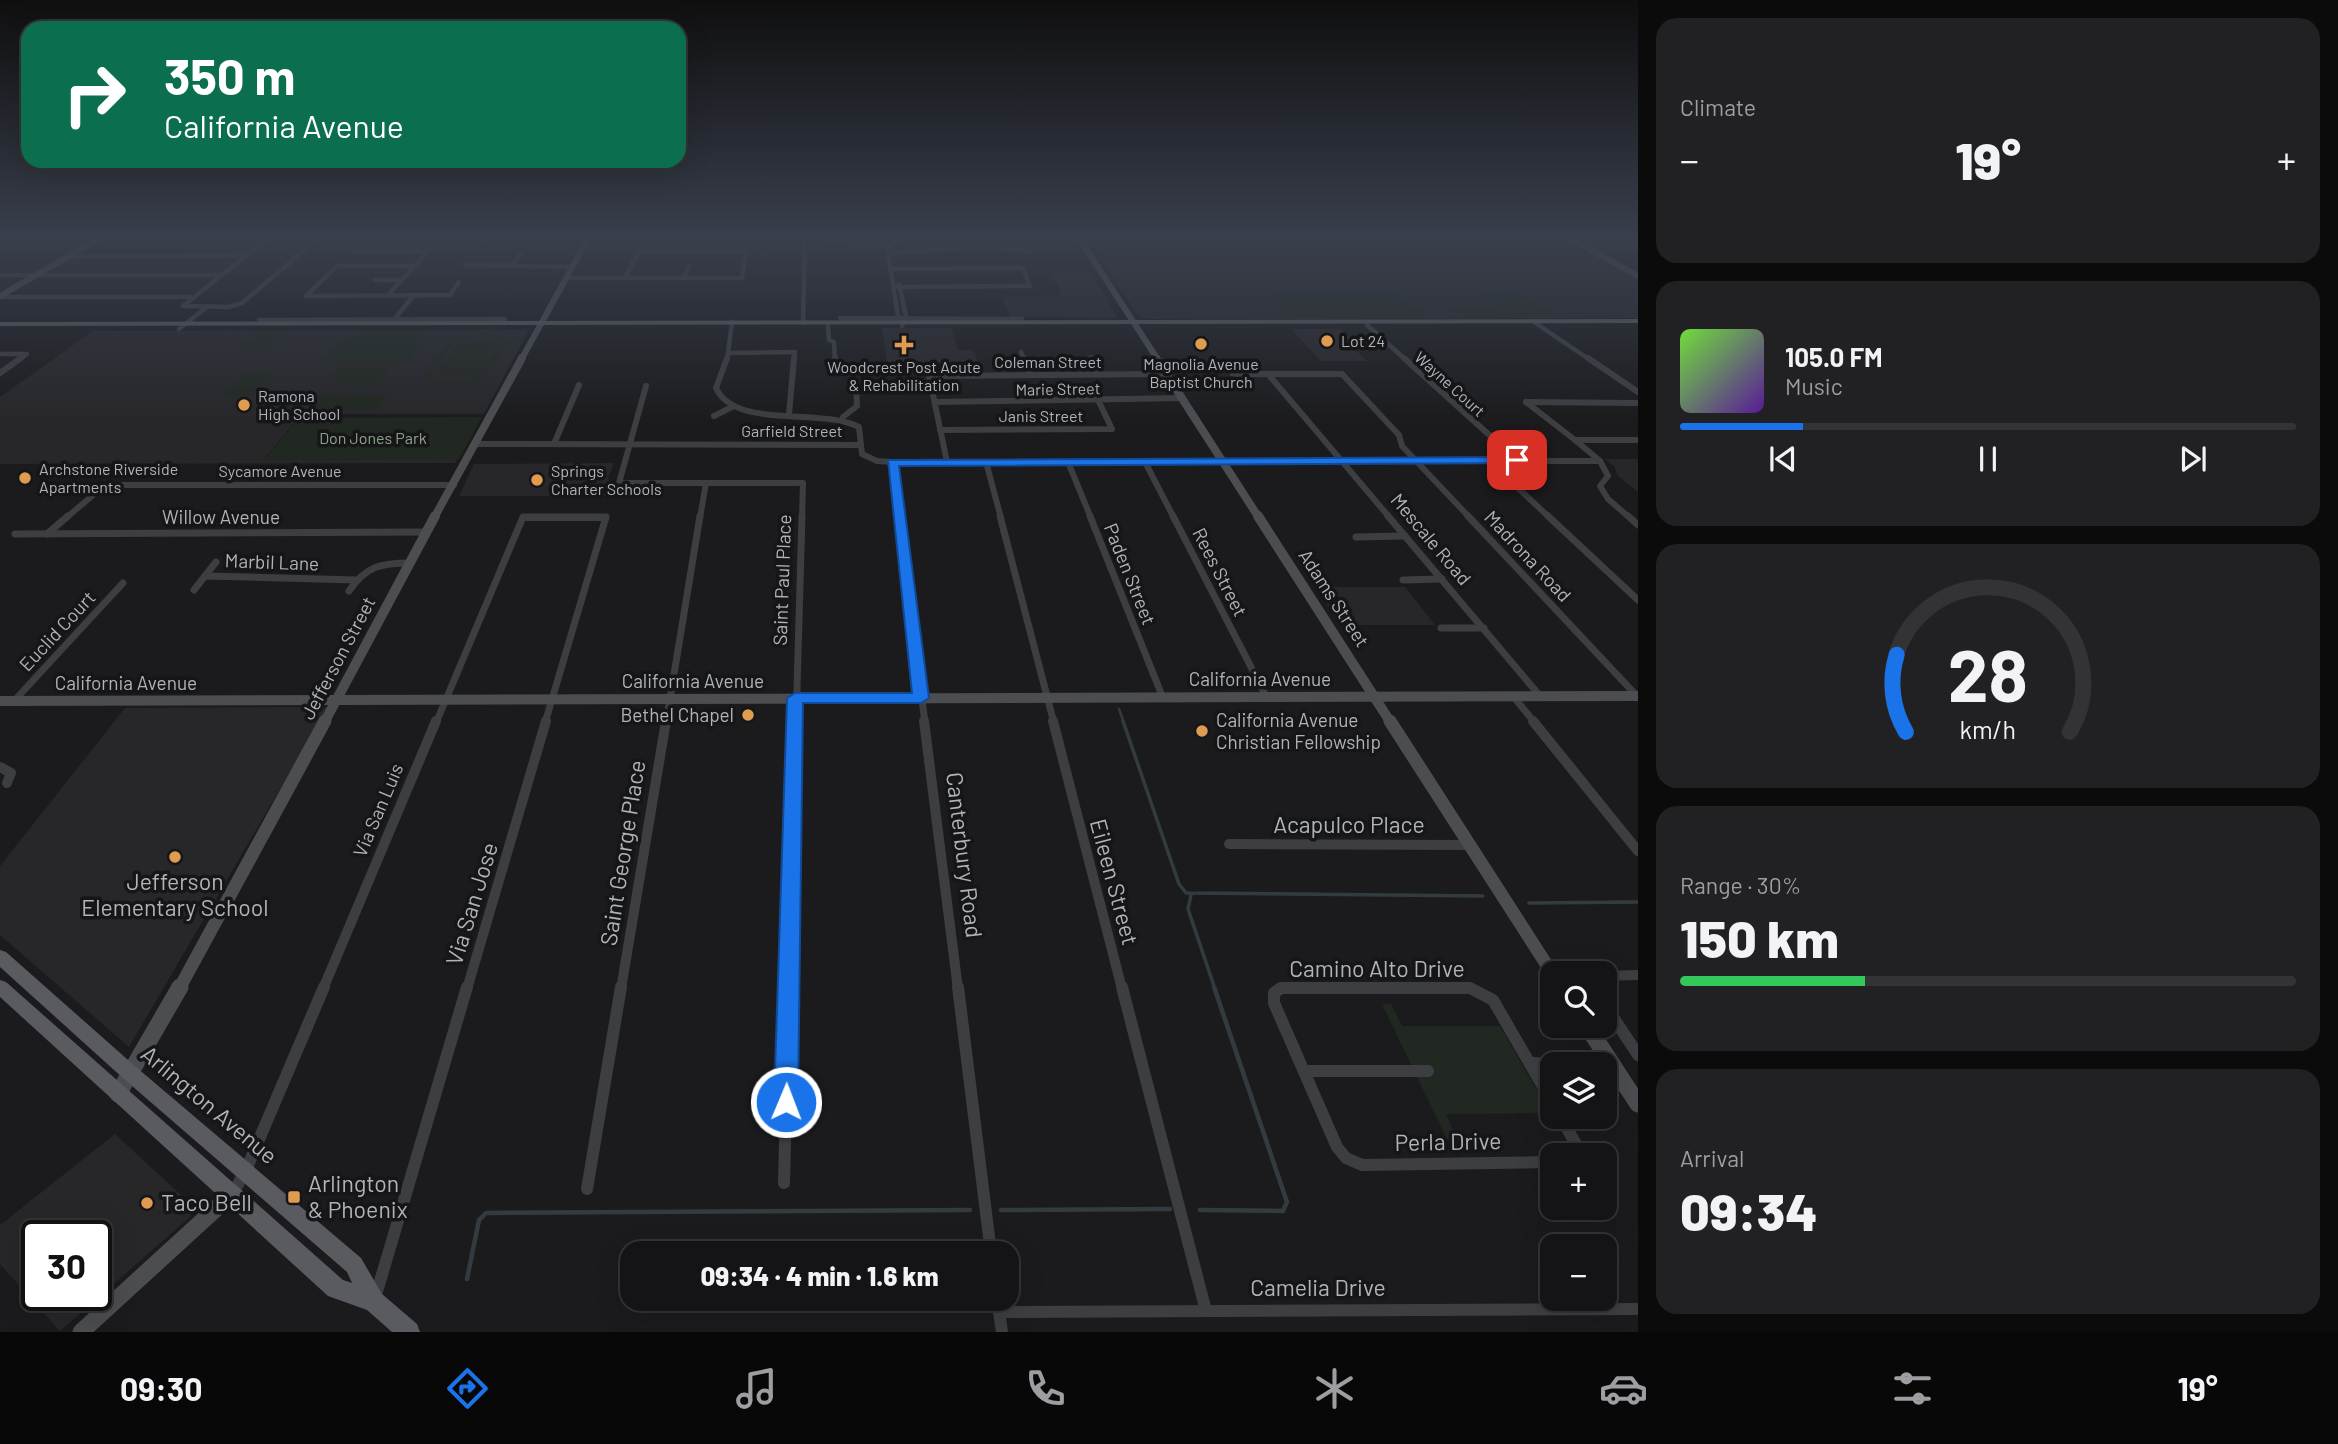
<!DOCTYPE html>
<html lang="en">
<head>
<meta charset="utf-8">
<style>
	:root { --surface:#141416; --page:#212123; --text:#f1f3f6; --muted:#9d9ea1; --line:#333335; --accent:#1a73e8 }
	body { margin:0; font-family:Barlow,sans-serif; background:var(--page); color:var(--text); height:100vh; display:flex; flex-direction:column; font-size:26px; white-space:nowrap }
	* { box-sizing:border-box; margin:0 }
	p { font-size:23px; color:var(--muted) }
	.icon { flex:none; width:38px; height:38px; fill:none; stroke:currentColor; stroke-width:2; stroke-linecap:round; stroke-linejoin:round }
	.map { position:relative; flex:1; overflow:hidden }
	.details { display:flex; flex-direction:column; gap:18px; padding:18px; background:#0b0b0c; width:700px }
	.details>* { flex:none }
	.banner { position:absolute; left:21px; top:21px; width:665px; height:147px; border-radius:21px; box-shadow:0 7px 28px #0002,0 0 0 2px var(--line); background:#0b6e4f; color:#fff; overflow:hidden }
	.controls { position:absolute; left:1540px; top:961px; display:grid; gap:14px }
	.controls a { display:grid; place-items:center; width:77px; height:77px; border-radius:14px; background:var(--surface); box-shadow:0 7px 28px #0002,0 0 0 2px var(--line); font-size:35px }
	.speed { position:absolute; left:21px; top:1220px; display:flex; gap:14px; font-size:35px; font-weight:700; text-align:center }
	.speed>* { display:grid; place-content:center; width:91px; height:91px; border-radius:50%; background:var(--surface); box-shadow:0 7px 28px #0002,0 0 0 2px var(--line); line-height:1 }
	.speed .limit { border:4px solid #111; border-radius:10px; background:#fff; color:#111 }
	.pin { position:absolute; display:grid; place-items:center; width:60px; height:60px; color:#fff; margin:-30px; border-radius:14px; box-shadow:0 4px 10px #0006 }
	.me { position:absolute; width:77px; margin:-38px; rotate:1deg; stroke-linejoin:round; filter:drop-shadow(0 0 5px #0008) }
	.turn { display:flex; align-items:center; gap:24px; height:147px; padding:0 28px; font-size:32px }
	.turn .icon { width:91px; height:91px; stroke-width:2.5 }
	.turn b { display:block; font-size:49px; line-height:60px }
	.big { font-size:52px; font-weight:800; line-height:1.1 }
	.details .tile { flex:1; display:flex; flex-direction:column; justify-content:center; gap:10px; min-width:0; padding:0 24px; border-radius:21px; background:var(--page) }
	.details .dial { align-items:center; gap:0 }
	.dial svg { height:182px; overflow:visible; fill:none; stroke:var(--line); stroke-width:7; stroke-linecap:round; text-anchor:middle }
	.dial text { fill:var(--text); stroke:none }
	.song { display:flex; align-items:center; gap:21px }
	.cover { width:84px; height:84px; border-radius:10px; background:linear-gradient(135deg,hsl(100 70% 55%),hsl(270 70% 35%)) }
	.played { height:7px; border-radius:4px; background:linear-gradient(90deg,var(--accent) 20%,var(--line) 20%) }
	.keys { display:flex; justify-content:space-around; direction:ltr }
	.heat { display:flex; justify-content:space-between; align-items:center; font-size:38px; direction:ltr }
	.charge { height:10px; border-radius:5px; background:linear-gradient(90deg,#34c759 30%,var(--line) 0) }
	.trip { position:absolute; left:620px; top:1241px; width:399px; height:70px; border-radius:21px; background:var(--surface); box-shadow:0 7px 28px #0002,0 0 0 2px var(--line); font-weight:800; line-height:70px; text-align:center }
	.menu { display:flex; height:112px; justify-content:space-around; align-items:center; background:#080809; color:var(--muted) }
	.menu .icon { width:49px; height:49px }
	.menu .selected { color:var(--accent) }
	.menu b { font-size:32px; color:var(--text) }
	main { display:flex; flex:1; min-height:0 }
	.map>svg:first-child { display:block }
	.built { fill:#27272a; fill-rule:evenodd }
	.green { fill:#212821; fill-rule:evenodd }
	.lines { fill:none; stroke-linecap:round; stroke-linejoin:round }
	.stream-far2 { stroke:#323c40; stroke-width:2.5 }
	.stream-far1 { stroke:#323c40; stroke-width:3.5 }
	.stream { stroke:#323c40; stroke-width:4.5 }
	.street-far4 { stroke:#3c3e41; stroke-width:4.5 }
	.street-far3 { stroke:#3c3e41; stroke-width:6 }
	.street-far2 { stroke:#3c3e41; stroke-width:7 }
	.street-far1 { stroke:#3c3e41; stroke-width:10 }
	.street { stroke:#3c3e41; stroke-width:12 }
	.secondary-far4 { stroke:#4b4d51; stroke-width:6 }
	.secondary-far3 { stroke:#4b4d51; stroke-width:8 }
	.secondary-far2 { stroke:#4b4d51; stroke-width:10 }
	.secondary-far1 { stroke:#4b4d51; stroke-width:13 }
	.secondary { stroke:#4b4d51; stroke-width:17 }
	.primary { fill:#595b60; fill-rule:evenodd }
	.route { fill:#1a73e8; stroke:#114b97; stroke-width:2 }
	.poi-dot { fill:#df9c51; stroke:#161618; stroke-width:2.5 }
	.labels { text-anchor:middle; stroke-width:7; stroke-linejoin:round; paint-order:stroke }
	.far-poi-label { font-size:16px; fill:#afb4bb; stroke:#161618; text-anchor:start }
	.far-street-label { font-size:16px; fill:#afb4bb; stroke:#161618 }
	.far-park-label { font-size:16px; fill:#8ba389; stroke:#161618 }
	.street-label { font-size:19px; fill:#afb4bb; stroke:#161618 }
	.poi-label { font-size:19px; fill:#afb4bb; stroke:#161618; text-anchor:end }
	.near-street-label { font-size:23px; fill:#afb4bb; stroke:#161618 }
	.near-poi-label { font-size:23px; fill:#afb4bb; stroke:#161618; text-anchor:start }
</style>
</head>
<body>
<main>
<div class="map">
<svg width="1638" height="1332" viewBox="0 0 1638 1332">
	<rect width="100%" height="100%" fill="#1b1b1d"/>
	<g class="built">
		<polygon points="0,237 95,237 65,254 0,255"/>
		<polygon points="1086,237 1559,237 1638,280 1638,318 1146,319 1139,317"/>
		<polygon points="1575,238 1619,238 1637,247 1634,248 1638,253 1603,253"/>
		<polygon points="1091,273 1118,318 1010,317 1002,297 1062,295 1052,274"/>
		<polygon points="882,328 951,328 958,350 973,350 978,363 887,364"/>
		<polygon points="1291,329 1341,329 1363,349 1356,350 1367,361 1321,361"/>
		<polygon points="529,330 484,414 302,414 264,459 457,459 455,463 0,464 0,397 93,331"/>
		<polygon points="1605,459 1638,459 1638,492 1617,475 1615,467"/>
		<polygon points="614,463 608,478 614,488 611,496 459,496 474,464"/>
		<polygon points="1316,587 1405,587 1435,625 1339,625"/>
		<polygon points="328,707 129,1047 0,935 0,866 125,708"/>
		<path d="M 115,1134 L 194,1207 L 190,1217 L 60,1331 L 0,1264 L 0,1225 ZM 37,1236 L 96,1236 L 96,1295 L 37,1295 Z"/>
	</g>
	<g class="green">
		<polygon points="1410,291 1401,297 1421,311 1413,317 1293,317 1269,294"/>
		<polygon points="1479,292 1520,292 1558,317 1471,317 1441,307 1503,310"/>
		<polygon points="258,332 285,332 265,351 238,351"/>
		<polygon points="366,332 429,332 408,360 399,363 321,363 344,338"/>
		<path d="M 487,333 L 501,336 L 506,342 C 501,352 494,369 485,376 C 471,388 439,390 425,378 L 426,373 L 452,336 ZM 478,335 L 494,337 L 500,341 L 481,374 L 455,383 L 433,379 L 432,373 L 454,342 Z"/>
		<polygon points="495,342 476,374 437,374 458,343"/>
		<path d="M 338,366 L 386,366 L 390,368 L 375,388 C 359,388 341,389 332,375 Z"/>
		<polygon points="245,372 274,372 252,395 221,395"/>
		<polygon points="284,391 313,398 298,412 261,412 256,408 270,393"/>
		<polygon points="320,394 388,394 376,410 306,411"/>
		<polygon points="482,417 459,459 264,460 295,423 306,418"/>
		<polygon points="1382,1004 1391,1004 1402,1026 1500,1026 1550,1113 1446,1114 1457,1139 1447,1139"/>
	</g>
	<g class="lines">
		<polyline class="stream-far2" points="1119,709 1124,723"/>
		<g class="stream-far1">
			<polyline points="1123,721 1179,884 1186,893 1483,896"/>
			<polyline points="1191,895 1188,909 1215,989"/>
			<polyline points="1529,903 1638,902"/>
		</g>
		<g class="stream">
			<polyline points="1001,1210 1170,1209"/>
			<polyline points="1200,1210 1283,1211 1287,1202 1214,987"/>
			<polyline points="467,1279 479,1220 486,1213 970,1210"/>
		</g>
		<g class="street-far4">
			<polyline points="270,237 183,306 229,307 242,303 320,237"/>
			<polyline points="821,237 853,245 891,247"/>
			<polyline points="898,237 887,247 898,316 902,318"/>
			<polyline points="479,245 485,237"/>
			<polyline points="352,251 427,251"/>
			<polyline points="893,253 977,247 1030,251"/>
			<polyline points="67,257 246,255"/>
			<polyline points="465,265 573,267"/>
			<polyline points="511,266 522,252"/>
			<polyline points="892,269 1023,268 1030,286 894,287"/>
			<polyline points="0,275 221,275"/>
			<polyline points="567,278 742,278 748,237"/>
			<polyline points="625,278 639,251 746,251"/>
			<polyline points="684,278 689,266"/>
			<polyline points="375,280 401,280"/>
			<polyline points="899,284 906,316 902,326"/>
			<polyline points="388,295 437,241 437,237"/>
			<polyline points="306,296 450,295 459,282"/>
			<polyline points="306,296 337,266 413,266"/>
			<polyline points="0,297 191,297"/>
			<polyline points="840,318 1022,319"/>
			<polyline points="259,320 505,319"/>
			<polyline points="393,321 414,295"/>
			<polyline points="1534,322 1590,360"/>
			<polyline points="803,323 805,237"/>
			<polyline points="1367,325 1406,360"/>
			<polyline points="828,326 829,340 834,342 835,360"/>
			<polyline points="179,329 207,307"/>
			<polyline points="1021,352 1024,360"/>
			<polyline points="729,353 795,352 794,360"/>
			<polyline points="0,354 25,354"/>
			<polyline points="19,360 27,354"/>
			<polyline points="727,360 732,322"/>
		</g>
		<g class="street-far3">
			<path d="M 727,358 L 716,388 C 736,430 819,407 859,427 L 861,445"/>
			<polyline points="835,358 835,369 884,369"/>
			<polyline points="1024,358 1031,375"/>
			<polyline points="1091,358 1100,374"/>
			<polyline points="1404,358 1517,460"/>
			<polyline points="1588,358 1638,392"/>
			<polyline points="927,366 947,462"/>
			<polyline points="0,373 21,358"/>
			<polyline points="1233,374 1342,374 1399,435 1402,446 1470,518"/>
			<polyline points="1268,374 1390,518"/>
			<polyline points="929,376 1167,374"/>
			<polyline points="646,386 619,483 803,483 802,518"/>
			<polyline points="935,402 1183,398"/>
			<polyline points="1526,402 1638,403"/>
			<polyline points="1526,402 1575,440"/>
			<polyline points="789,414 794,358"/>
			<polyline points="714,416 732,407"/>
			<polyline points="843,417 857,406 856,384"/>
			<polyline points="940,430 1112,429 1099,402"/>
			<polyline points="477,444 861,445 862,454 877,461 892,462 1600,461"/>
			<polyline points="554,444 579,385"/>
			<polyline points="1488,460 1550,518"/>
			<polyline points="892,462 899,518"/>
			<polyline points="986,462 1001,518"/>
			<polyline points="1068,462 1091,518"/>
			<polyline points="1145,462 1174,518"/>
			<polyline points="66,518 105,485 454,485"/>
			<polyline points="523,518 606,518"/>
			<polyline points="700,518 706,483"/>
			<polyline points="1630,518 1608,499 1600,486 1608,476 1600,461 1575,440 1638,440"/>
		</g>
		<g class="street-far2">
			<polyline points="899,516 925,723"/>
			<polyline points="1000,516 1054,723"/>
			<polyline points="1090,516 1163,698"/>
			<polyline points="1173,516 1266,696"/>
			<polyline points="1388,516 1540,696"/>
			<polyline points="1468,516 1638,697"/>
			<polyline points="1548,516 1638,600"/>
			<polyline points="1628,516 1638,525"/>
			<polyline points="15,534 426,532"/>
			<polyline points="47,534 68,516"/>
			<polyline points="1356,537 1405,536"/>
			<polyline points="205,576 216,562"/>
			<polyline points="1403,580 1442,579"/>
			<polyline points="194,590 205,576 356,580"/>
			<path d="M 349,591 C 366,566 381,563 410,563"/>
			<polyline points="1441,628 1484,628"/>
			<polyline points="1513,696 1535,723"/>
			<polyline points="14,701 123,583"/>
			<polyline points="436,723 523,517 606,517 545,723"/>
			<polyline points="666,723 700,516"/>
			<polyline points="796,723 802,516"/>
		</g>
		<g class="street-far1">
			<polyline points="924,721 958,989"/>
			<polyline points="1053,721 1122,989"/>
			<polyline points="1533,721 1638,851"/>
			<polyline points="0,767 11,773 7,783"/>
			<polyline points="1229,844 1470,845"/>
			<polyline points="1605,976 1638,975"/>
			<polyline points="323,989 436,721"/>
			<polyline points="467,989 546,721"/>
			<polyline points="621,989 666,721"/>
			<polyline points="789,989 797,721"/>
			<polyline points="1280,989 1471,989"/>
		</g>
		<g class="street">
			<polyline points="958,987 991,1253"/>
			<polyline points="1122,987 1206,1311"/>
			<polyline points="1605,1005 1638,1055"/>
			<polyline points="1530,1063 1561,1064"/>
			<polyline points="1304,1071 1428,1071"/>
			<polyline points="1538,1078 1552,1078"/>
			<polyline points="1605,1079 1622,1080"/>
			<polyline points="1552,1102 1493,1000 1470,988 1281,988 1274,993 1274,1003 1337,1147 1346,1158 1362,1165 1552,1162"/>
			<polyline points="1560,1116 1577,1146 1578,1155"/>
			<polyline points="784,1183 789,987"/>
			<polyline points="587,1189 621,987"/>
			<polyline points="233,1193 246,1170 324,987"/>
			<polyline points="376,1295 467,987"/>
			<polyline points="997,1298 1002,1332"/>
			<polyline points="999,1312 1638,1309"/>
		</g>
		<g class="secondary-far4">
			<polyline points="1074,237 1083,244 1158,360"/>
			<polyline points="1567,237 1638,276"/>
			<polyline points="0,296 102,237"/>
			<polyline points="521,360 589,237"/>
		</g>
		<g class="secondary-far3">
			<polyline points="1156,358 1259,518"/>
			<polyline points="434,518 522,358"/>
		</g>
		<g class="secondary-far2">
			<polyline points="1258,516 1391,723"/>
			<polyline points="0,701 1638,696"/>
			<polyline points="324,723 435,516"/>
		</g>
		<g class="secondary-far1">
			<polyline points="1390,721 1552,973"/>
			<polyline points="179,989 325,721"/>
		</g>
		<g class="secondary">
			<polyline points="1587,1026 1638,1104"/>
			<polyline points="118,1094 180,987"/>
			<polyline points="81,1332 233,1193"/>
		</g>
		<g class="primary">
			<polygon points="1638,319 1638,323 0,326 0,322"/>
			<polygon points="0,950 6,952 136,1067 361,1258 382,1294 417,1324 420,1332 392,1332 367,1310 328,1296 0,997 0,980 6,982 343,1280 352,1283 347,1272 124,1079 0,967"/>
		</g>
	</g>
	<linearGradient id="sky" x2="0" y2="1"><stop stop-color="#0f0f10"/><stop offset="0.56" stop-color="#393f4c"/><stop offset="1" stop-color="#393f4c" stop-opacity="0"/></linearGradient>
	<rect width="1638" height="424" fill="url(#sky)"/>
	<polygon class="route" points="1517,457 1521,458 1521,463 899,466 929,698 921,703 803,703 798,1102 795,1110 786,1113 778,1110 774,1102 787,698 795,693 912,693 888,460"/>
	<g class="poi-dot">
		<circle cx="1327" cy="341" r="7"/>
		<circle cx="1201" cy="344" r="7"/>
		<path d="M900.5 334.5h7v7h7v7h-7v7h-7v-7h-7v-7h7z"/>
		<circle cx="244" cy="405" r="7"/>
		<circle cx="25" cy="478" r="7"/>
		<circle cx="537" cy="480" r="7"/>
		<circle cx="748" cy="715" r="7"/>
		<circle cx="1202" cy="731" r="7"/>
		<circle cx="175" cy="857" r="7"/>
		<rect x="287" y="1190" width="14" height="14" rx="3.5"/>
		<circle cx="147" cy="1203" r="7"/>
	</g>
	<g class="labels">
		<g class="far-poi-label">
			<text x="1341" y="347">Lot 24</text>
			<text x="1201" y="370" text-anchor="middle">Magnolia Avenue<tspan x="1201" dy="18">Baptist Church</tspan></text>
			<text x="904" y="373" text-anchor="middle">Woodcrest Post Acute<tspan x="904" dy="18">&amp; Rehabilitation</tspan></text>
			<text x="258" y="402">Ramona<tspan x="258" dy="18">High School</tspan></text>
			<text x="39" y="475">Archstone Riverside<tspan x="39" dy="18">Apartments</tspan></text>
			<text x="551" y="477">Springs<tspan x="551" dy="18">Charter Schools</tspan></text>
		</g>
		<g class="far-street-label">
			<text x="1048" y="368">Coleman Street</text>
			<text transform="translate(1450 384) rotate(42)" y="6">Wayne Court</text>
			<text transform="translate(1058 389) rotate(-1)" y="6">Marie Street</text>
			<text x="1041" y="422">Janis Street</text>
			<text x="792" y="437">Garfield Street</text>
			<text x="280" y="477">Sycamore Avenue</text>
		</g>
		<g class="far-park-label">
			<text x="373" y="444">Don Jones Park</text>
		</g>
		<g class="street-label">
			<text x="221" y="524">Willow Avenue</text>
			<text transform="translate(1431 539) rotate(50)" y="7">Mescale Road</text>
			<text transform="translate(1528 556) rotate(47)" y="7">Madrona Road</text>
			<text transform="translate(272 562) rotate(2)" y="7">Marbil Lane</text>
			<text transform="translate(1220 572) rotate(63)" y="7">Rees Street</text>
			<text transform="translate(1130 574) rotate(68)" y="7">Paden Street</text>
			<text transform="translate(782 580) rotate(-88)" y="7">Saint Paul Place</text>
			<text transform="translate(1334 598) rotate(57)" y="7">Adams Street</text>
			<text transform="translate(57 631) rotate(-47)" y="7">Euclid Court</text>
			<text transform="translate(338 658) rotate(-62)" y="7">Jefferson Street</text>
			<text x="1260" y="686">California Avenue</text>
			<text x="693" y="688">California Avenue</text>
			<text x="126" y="690">California Avenue</text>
			<text transform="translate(378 810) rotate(-67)" y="7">Via San Luis</text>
		</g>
		<g class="poi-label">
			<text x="734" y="722">Bethel Chapel</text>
			<text x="1216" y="727" text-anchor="start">California Avenue<tspan x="1216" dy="22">Christian Fellowship</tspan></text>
		</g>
		<g class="near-street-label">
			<text x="1349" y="833">Acapulco Place</text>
			<text transform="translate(623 853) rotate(-81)" y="8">Saint George Place</text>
			<text transform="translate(964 855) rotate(83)" y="8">Canterbury Road</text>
			<text transform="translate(1114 882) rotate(75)" y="8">Eileen Street</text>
			<text transform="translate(472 904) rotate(-73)" y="8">Via San Jose</text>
			<text x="1377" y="977">Camino Alto Drive</text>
			<text transform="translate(209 1105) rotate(40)" y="8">Arlington Avenue</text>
			<text transform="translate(1448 1142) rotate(-1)" y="8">Perla Drive</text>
			<text x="1318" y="1296">Camelia Drive</text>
		</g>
		<g class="near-poi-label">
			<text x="175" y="890" text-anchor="middle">Jefferson<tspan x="175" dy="26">Elementary School</tspan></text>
			<text x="308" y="1192">Arlington<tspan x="308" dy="26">&amp; Phoenix</tspan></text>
			<text x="161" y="1211">Taco Bell</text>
		</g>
	</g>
</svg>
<div class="controls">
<a><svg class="icon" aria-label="search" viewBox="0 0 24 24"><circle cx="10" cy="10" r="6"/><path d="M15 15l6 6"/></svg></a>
<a><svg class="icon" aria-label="layers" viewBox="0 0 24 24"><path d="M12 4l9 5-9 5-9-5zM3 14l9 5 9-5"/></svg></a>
<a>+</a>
<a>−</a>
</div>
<div class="speed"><div class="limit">30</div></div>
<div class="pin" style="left:1517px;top:460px;background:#d93025"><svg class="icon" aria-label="arrive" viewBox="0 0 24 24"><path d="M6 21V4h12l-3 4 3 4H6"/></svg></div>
<svg class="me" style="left:786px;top:1102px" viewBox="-20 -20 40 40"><circle r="17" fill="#1a73e8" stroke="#fff" stroke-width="3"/><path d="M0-11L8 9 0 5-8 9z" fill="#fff"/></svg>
<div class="trip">09:34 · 4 min · 1.6 km</div>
<div class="banner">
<div class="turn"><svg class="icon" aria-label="right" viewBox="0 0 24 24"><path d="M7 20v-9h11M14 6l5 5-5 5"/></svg><div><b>350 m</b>California Avenue</div></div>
</div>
</div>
<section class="details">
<div class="tile"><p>Climate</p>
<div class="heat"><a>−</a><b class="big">19°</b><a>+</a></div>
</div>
<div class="tile">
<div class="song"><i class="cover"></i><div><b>105.0 FM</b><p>Music</p></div></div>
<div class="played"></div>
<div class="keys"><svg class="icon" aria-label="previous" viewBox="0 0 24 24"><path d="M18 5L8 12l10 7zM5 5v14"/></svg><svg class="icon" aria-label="pause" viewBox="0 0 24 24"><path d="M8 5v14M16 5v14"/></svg><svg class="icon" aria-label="next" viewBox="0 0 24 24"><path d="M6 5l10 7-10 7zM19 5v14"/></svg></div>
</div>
<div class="tile dial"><svg viewBox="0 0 100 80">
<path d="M14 69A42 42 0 1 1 86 69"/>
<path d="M14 69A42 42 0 0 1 10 35" stroke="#1a73e8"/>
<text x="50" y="56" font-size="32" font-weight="700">28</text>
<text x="50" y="72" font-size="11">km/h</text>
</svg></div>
<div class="tile"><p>Range · 30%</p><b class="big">150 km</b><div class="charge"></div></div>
<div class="tile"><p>Arrival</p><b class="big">09:34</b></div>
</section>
</main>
<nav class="menu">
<b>09:30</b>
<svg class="icon selected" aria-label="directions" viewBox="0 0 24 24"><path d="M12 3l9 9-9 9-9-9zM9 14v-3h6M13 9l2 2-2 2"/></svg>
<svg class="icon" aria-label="music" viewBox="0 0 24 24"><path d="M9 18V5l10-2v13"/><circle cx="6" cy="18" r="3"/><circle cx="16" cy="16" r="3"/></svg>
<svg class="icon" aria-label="phone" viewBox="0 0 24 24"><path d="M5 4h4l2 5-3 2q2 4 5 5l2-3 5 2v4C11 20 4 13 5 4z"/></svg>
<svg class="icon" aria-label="climate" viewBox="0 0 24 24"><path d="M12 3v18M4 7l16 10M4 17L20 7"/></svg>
<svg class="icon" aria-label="car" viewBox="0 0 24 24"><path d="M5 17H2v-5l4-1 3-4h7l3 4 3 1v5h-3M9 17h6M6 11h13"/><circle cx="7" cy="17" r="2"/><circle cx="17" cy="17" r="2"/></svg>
<svg class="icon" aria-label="filters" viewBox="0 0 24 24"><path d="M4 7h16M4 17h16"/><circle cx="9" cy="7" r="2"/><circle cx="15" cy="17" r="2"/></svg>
<b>19°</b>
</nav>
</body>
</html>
